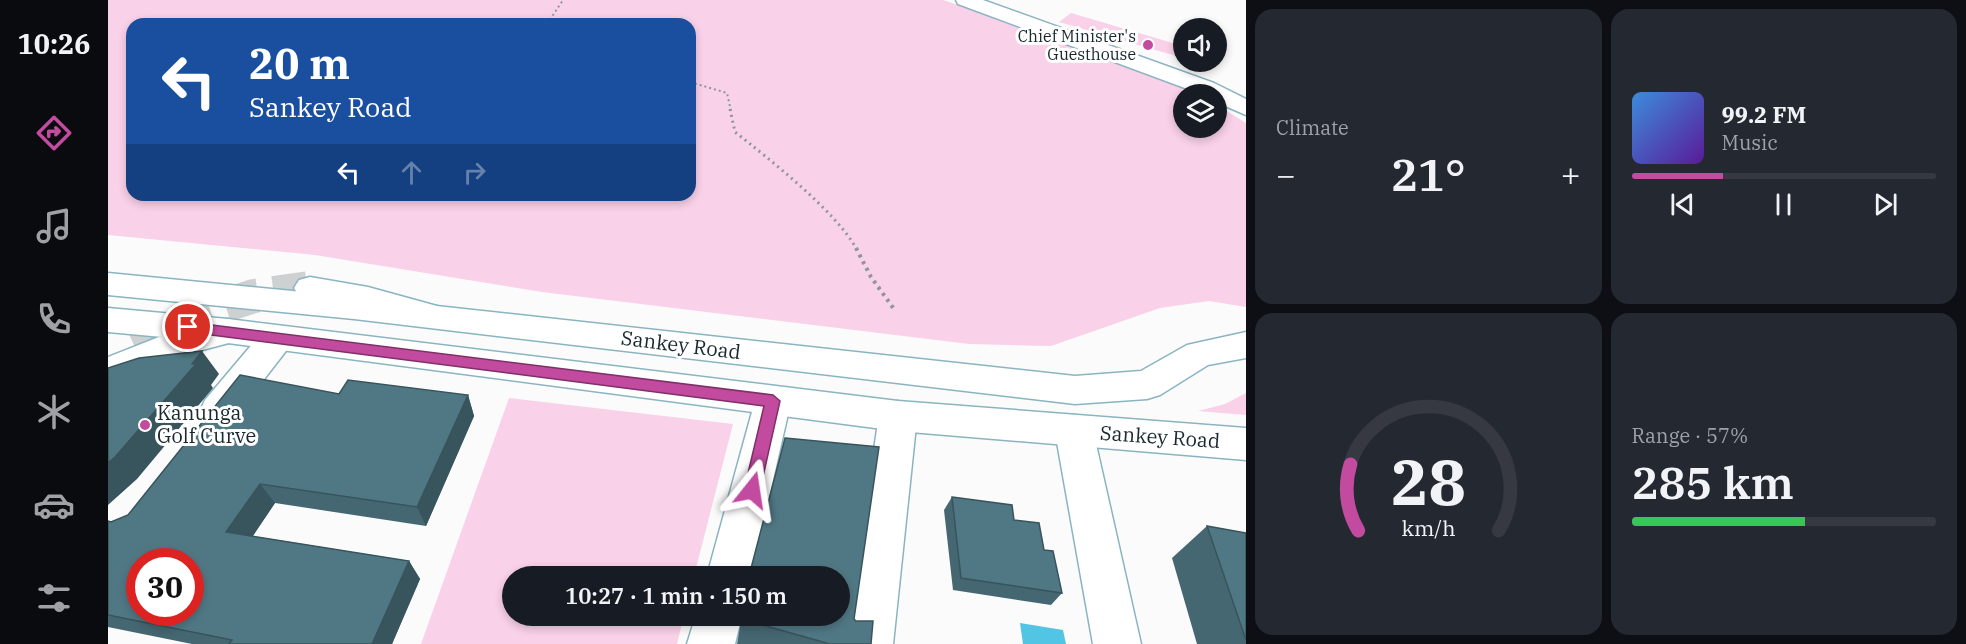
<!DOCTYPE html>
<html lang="en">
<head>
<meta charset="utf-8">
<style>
	:root { --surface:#171b24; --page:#242831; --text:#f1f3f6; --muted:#9ea1a6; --line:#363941; --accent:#c24a9f }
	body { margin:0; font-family:"IBM Plex Serif",serif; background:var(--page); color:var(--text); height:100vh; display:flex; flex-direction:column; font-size:22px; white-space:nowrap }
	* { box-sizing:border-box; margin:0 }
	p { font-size:20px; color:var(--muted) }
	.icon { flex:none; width:33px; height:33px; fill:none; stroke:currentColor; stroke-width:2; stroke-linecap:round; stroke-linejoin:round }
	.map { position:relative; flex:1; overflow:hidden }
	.details { display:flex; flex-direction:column; gap:9px; padding:9px; background:#0d0f14; width:720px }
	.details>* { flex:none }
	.top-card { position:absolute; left:18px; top:18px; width:570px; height:183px; border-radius:18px; box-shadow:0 3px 9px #0003; background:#1a4fa0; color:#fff; overflow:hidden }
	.buttons { position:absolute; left:1065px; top:18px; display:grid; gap:12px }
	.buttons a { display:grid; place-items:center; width:54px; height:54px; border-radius:50%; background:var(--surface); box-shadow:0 3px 9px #0003; font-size:30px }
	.speed { position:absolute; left:18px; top:548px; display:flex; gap:12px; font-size:30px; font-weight:700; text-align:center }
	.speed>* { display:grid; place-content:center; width:78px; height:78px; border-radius:50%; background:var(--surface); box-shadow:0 3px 9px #0003; line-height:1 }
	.speed .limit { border:9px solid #d22; background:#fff; color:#111 }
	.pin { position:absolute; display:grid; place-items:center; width:51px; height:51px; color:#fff; margin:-26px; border:3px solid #fff; border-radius:50%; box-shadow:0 2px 6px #0007 }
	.me { position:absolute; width:66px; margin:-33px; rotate:15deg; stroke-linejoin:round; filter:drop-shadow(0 0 4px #0008) }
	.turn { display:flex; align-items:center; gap:21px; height:126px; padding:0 24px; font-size:27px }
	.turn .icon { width:78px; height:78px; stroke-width:2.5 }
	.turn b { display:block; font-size:42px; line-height:51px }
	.lanes { display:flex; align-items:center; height:57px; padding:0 24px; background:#0003; justify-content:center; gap:30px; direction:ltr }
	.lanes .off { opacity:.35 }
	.big { font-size:45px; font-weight:600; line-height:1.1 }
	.details .tile { flex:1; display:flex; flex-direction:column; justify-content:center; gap:9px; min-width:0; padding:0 21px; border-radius:18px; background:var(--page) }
	.details .dial { align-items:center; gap:0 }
	.dial svg { height:156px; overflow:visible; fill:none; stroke:var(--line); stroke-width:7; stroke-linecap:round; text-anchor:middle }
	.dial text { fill:var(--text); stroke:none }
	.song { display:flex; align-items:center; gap:18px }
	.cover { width:72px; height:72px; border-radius:9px; background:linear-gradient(135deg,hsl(210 70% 55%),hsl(270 70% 35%)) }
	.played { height:6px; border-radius:3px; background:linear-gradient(90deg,var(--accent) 30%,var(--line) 30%) }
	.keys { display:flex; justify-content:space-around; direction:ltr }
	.heat { display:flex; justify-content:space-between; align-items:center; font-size:33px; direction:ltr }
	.charge { height:9px; border-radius:4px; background:linear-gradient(90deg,#34c759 57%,var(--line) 0) }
	.details .tiles { flex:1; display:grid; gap:9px; grid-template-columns:repeat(2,1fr) }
	.trip { position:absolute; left:394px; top:566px; width:348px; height:60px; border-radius:30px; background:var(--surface); box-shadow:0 3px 9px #0003; font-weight:600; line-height:60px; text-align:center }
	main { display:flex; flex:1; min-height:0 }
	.dock { display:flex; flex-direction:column; width:108px; justify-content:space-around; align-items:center; background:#090b0e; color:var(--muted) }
	.dock .icon { width:42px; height:42px }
	.dock .current { color:var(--accent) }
	.dock b { font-size:27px; color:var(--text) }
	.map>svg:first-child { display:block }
	.green { fill:#f9d1e9; fill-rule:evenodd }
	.water { fill:#52c4e4 }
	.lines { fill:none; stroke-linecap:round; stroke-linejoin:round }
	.minor-tunnel { stroke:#ced1d2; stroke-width:34; stroke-dasharray:34 16; stroke-linecap:butt }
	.minor-casing { stroke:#8ab4c1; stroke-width:3 }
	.major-casing { stroke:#8ab4c1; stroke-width:3 }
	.path-far2 { stroke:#8f9699; stroke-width:2; stroke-dasharray:2 3; stroke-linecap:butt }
	.path-far1 { stroke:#8f9699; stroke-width:3; stroke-dasharray:2 4; stroke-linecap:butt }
	.path { stroke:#8f9699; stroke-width:4; stroke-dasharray:3 4.5; stroke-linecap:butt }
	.minor { fill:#fff; fill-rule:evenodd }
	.major { fill:#fff; fill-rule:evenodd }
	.wall { fill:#456772 }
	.shaded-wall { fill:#38545c }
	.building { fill:#507884; stroke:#38545c; stroke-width:1.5; fill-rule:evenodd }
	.route { fill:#c24a9f; stroke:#7e3067; stroke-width:1.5 }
	.poi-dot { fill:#c24a9f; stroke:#fff; stroke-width:2 }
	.labels { text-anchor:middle; stroke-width:6; stroke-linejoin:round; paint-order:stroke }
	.far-poi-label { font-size:16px; fill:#19292e; stroke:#fff; text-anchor:end }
	.street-label { font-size:20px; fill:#19292e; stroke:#fff }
	.poi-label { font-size:20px; fill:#19292e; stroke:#fff; text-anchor:start }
</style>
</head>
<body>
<main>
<nav class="dock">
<b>10:26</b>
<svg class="icon current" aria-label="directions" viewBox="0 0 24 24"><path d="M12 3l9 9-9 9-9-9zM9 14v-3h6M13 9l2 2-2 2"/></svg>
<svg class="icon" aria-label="music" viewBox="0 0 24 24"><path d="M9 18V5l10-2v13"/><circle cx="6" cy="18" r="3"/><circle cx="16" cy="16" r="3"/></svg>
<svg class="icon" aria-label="phone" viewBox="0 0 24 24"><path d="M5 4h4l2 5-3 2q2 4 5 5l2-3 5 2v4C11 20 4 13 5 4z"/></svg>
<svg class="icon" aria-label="climate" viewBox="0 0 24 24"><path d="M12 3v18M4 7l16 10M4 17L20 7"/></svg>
<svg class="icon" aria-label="car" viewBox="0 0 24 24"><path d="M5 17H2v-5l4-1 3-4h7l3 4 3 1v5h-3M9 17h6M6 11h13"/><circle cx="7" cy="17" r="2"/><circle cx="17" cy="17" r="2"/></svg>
<svg class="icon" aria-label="filters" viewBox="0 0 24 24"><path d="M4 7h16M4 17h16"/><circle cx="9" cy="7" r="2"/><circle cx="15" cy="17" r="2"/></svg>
</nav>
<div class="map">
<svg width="1138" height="644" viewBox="0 0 1138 644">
	<rect width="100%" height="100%" fill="#fbfbfb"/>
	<g class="green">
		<path d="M 0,0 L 835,0 L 899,21 L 1086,92 L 1090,94 L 1076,94 L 1076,128 L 1108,128 L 1109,105 L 1138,123 L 1138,307 L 1101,301 L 1052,308 L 943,346 L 861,344 L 434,292 L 207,255 L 0,235 ZM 24,24 L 582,24 L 582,195 L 24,195 Z"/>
		<polygon points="963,13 1075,46 1075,58 951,22"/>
		<polygon points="1138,393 1138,415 1090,411 1117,404"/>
		<polygon points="401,398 625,424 586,576 405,576 405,615 576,615 569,644 313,644"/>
	</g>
	<polygon class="water" points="912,623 955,630 958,644 915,644"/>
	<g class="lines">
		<polyline class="minor-tunnel" points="25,343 81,317 146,296 202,288"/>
		<g class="minor-casing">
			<g id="minor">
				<polygon points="848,0 875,0 1106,83 1138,99 1138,115 1108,102 1108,94 1093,94 850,4"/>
				<polygon points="202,277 260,287 329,306 333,314 329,322 317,326 260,309 191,296 186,288 191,280"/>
				<polygon points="120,319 132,322 137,331 132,340 72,356 0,384 0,357 51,337"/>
				<polygon points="169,326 181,329 186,338 181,347 123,422 110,426 97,422 92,411 97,400 157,329"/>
				<polygon points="665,386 678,391 683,401 643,576 599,576 647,401 652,391"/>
				<polygon points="790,401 803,405 809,416 785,644 737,644 771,416 777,405"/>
				<polygon points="966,415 979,420 985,431 1033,644 985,644 947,431 953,420"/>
				<polygon points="588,615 634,615 627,644 579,644"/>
			</g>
		</g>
		<g class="major-casing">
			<g id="major">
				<polygon points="0,273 246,297 967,376 1033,371 1079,345 1138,332 1138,358 1100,365 1052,395 1039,399 967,404 246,319 0,295"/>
				<polygon points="0,308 120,319 790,401 1138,428 1138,460 790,431 120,343 0,332"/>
			</g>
		</g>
		<g class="path-far2">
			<polyline points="439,24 455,0"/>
			<polyline points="582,82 619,93 623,111"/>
		</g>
		<path class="path-far1" d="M 622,109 L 627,132 C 660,158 730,213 749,250"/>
		<polyline class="path" points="748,248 763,277 786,309"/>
		<use href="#minor" class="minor"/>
		<use href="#major" class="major"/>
	</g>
	<g class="wall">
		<polygon points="231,394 360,395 366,416 318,526 167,503 145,536 301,561 312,579 284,644 84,644 0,627 0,521 3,522 20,515"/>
		<polygon points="844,497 906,520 936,550 954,593 943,605 845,590 836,510"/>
		<polygon points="1099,526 1138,533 1138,644 1089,644 1064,558"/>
		<polygon points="634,615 746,619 763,644 629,644"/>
	</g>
	<g class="shaded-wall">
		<polygon points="94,351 111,374 103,385 105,388 29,479 0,505 0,463"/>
		<polygon points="360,395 366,416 318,526 309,507"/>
		<polygon points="152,484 167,503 135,550 118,532"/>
		<polygon points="301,561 312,579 284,644 264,644"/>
	</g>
	<g class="building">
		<polygon points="94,351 84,364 88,364 7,457 0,463 0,368 31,358"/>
		<path d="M 132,375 L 231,394 L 240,380 L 360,395 L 309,507 L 152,484 L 118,532 L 301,561 L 264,644 L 121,644 L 124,640 L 0,615 L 0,521 L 3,522 L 20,515 ZM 32,561 L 82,561 L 82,612 L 32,612 Z"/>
		<polygon points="677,438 771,447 746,619 748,621 765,621 763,644 722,644 633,619 634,615 732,615 732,576 641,576"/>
		<polygon points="844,497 904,505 906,520 931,523 936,550 945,551 954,593 853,578"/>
		<polygon points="1099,526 1138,533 1138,640"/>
	</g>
	<polygon class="route" points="80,322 665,395 672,401 652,490 650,496 644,498 638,496 636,490 656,406 80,332 73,327"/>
	<g class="poi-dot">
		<circle cx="1040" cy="45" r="6"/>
		<circle cx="37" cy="425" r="6"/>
	</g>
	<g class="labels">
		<g class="far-poi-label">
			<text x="1028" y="42">Chief Minister's<tspan x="1028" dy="18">Guesthouse</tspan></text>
		</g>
		<g class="street-label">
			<text transform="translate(573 345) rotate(7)" y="7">Sankey Road</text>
			<text transform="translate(1052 437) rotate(4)" y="7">Sankey Road</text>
		</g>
		<g class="poi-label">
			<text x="49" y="420">Kanunga<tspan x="49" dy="23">Golf Curve</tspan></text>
		</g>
	</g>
</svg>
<div class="buttons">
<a><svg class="icon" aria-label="sound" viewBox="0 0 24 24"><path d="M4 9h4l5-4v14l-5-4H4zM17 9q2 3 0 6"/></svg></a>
<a><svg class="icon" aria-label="layers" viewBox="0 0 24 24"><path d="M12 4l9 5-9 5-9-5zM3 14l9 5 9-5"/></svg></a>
</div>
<div class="speed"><div class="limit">30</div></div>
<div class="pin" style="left:80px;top:327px;background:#d93025"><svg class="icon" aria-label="arrive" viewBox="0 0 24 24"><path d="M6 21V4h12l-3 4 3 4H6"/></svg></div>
<svg class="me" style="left:644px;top:490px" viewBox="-20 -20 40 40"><path d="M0-17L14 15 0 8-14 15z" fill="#c24a9f" stroke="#fff" stroke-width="4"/></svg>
<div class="trip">10:27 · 1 min · 150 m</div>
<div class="top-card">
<div class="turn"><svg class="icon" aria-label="left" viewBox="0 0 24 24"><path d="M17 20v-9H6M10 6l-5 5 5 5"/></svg><div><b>20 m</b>Sankey Road</div></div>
<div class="lanes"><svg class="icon" aria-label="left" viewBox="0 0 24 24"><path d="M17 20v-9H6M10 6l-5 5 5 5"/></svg><svg class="icon off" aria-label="ahead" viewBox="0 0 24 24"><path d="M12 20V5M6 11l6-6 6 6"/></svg><svg class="icon off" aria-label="right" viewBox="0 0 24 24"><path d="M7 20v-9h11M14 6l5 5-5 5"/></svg></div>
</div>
</div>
<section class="details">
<div class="tiles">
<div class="tile"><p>Climate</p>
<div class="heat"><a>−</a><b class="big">21°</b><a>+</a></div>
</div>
<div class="tile">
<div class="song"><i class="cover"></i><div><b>99.2 FM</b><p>Music</p></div></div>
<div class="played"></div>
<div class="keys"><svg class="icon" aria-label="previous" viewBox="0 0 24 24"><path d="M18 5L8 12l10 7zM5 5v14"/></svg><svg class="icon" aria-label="pause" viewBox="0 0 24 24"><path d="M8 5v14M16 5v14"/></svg><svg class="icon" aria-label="next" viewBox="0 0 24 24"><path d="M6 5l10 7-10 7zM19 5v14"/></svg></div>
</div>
<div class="tile dial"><svg viewBox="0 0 100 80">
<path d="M14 69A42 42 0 1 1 86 69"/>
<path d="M14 69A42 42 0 0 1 10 35" stroke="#c24a9f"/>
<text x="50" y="56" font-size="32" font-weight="700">28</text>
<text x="50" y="72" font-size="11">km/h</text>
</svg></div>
<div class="tile"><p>Range · 57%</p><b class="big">285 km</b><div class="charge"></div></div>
</div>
</section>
</main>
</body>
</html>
